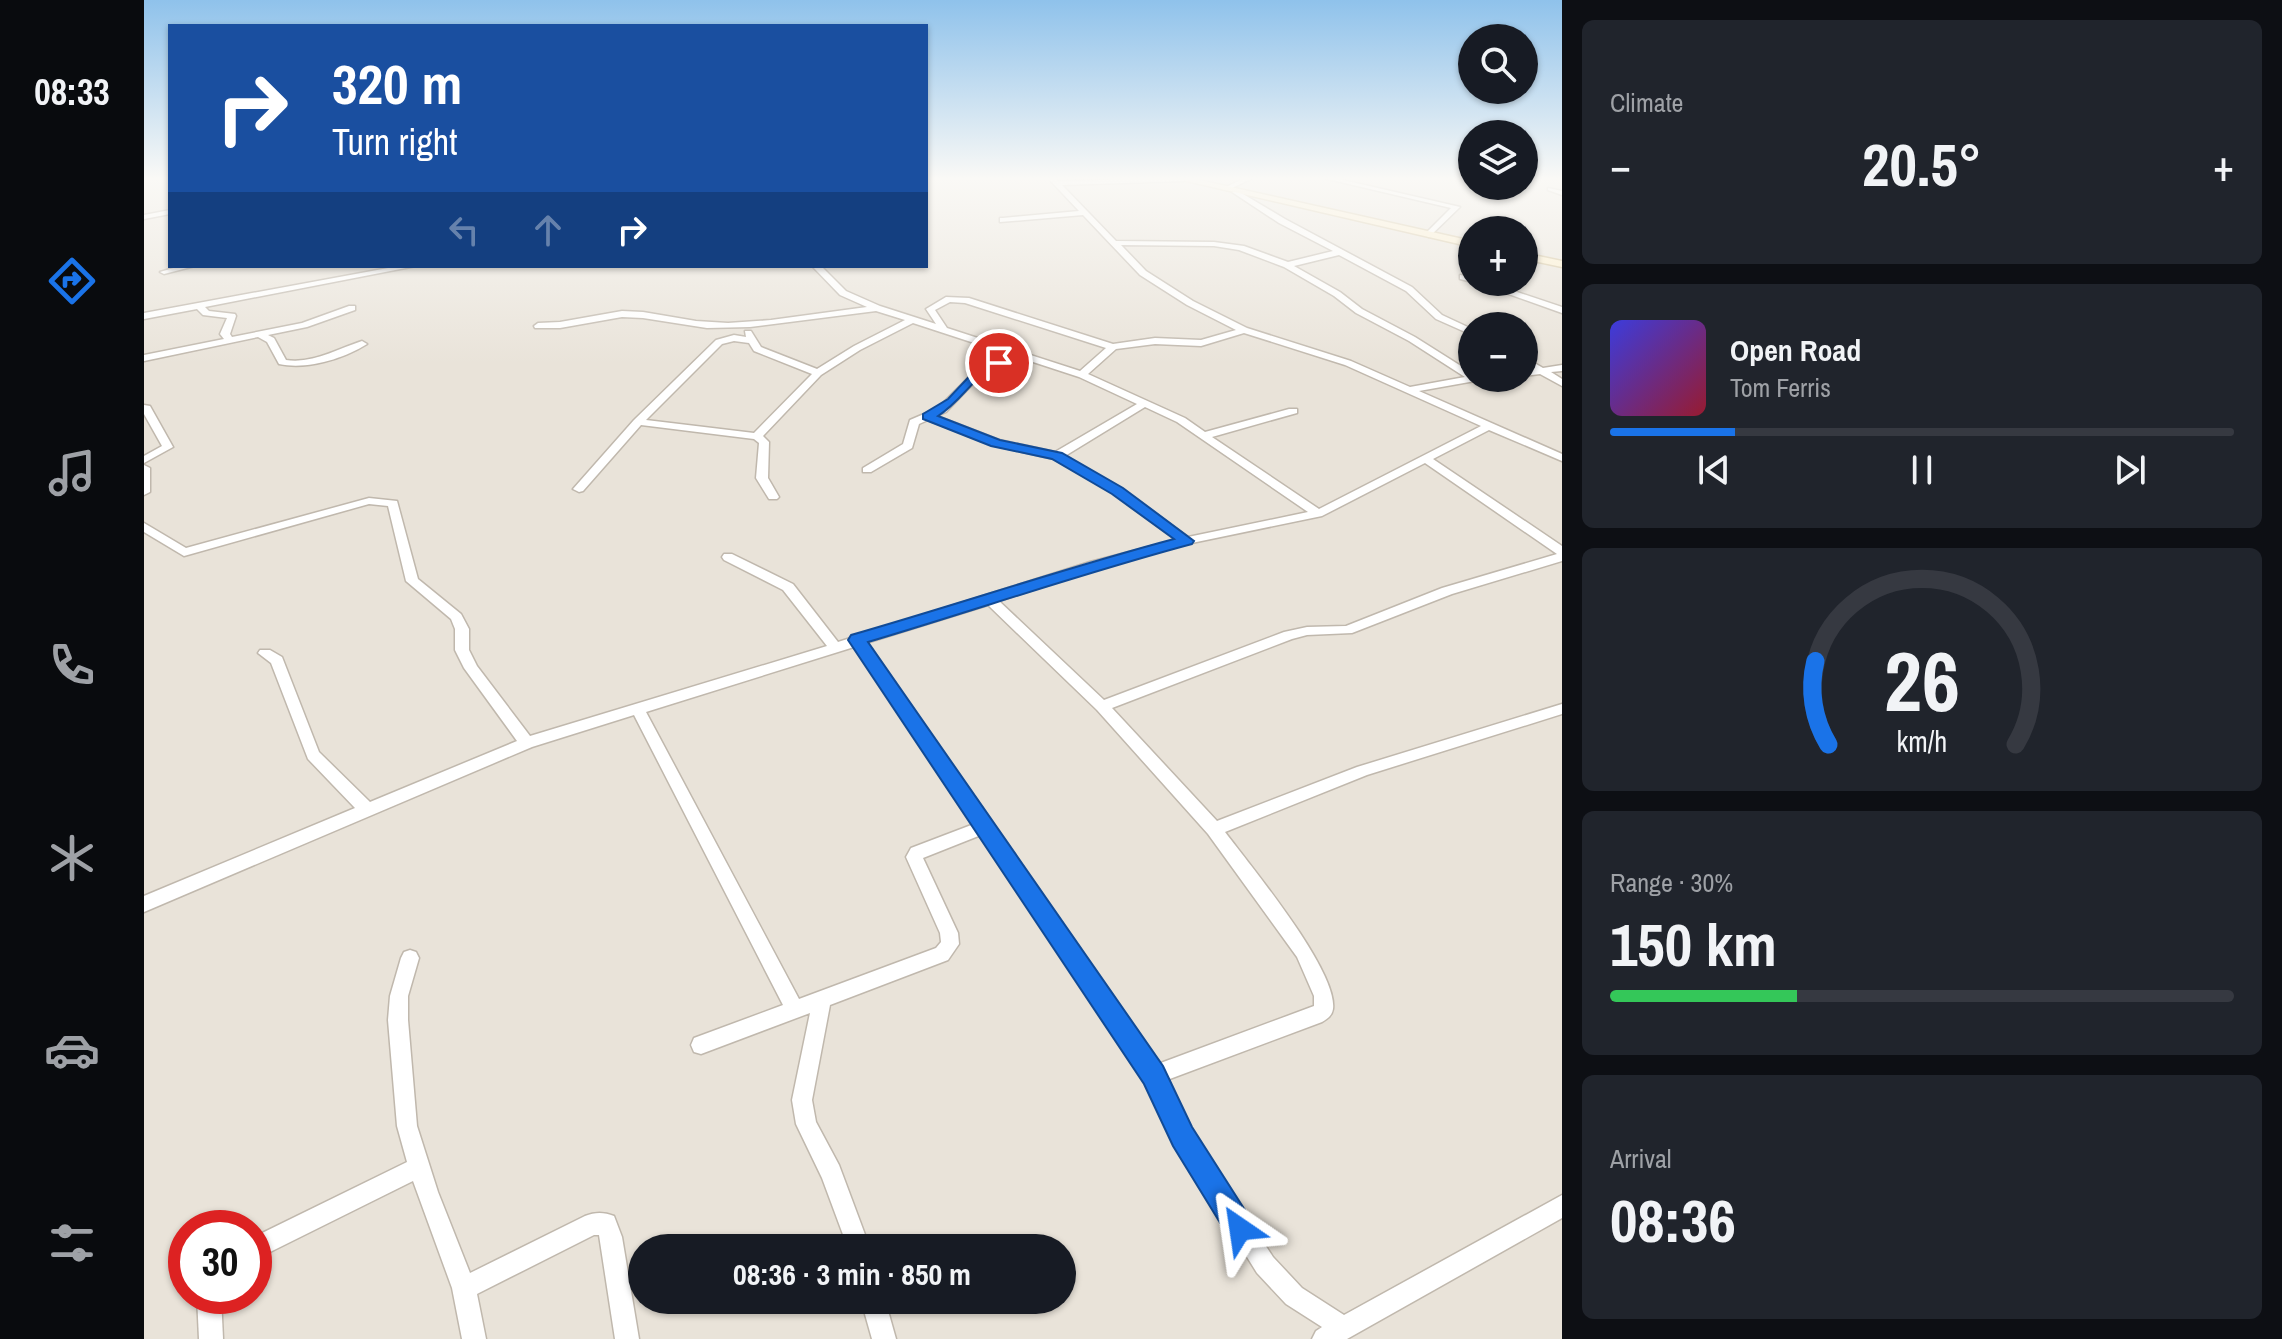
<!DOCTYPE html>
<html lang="en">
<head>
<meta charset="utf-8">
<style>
	:root { --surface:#171b24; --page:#20242c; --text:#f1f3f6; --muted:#9ea1a6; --line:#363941; --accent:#1a73e8 }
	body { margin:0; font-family:"Archivo Narrow",sans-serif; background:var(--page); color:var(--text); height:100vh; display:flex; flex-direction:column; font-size:30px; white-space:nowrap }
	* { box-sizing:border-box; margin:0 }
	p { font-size:26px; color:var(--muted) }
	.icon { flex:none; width:44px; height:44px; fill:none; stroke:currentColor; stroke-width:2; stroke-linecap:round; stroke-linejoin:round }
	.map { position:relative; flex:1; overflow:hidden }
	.details { display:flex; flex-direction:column; gap:20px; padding:20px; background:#0d0f14; width:720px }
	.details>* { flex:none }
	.top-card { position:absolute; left:24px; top:24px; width:760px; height:244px; border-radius:0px; box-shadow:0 2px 6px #0004; background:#1a4fa0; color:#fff; overflow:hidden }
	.fabs { position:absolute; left:1314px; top:24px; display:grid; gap:16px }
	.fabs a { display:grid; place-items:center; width:80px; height:80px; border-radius:50%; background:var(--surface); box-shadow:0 2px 6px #0004; font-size:40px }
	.speed { position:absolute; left:24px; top:1210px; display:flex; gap:16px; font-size:40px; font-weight:700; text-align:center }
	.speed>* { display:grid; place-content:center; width:104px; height:104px; border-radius:50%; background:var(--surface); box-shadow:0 2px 6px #0004; line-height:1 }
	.speed .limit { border:12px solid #d22; background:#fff; color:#111 }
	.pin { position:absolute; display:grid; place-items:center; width:68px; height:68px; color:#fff; margin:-34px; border:4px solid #fff; border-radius:50%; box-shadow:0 2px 8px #0007 }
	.me { position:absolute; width:88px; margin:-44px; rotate:328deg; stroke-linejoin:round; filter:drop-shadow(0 0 6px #0008) }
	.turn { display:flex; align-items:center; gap:28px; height:168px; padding:0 32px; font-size:36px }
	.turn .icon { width:104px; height:104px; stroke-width:2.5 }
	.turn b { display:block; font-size:56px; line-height:68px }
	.lanes { display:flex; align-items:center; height:76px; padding:0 32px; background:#0003; justify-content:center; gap:40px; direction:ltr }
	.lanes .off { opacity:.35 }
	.big { font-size:60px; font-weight:700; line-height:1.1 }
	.details .widget { flex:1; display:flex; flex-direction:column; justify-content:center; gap:12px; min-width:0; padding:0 28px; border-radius:12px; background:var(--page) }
	.details .dial { align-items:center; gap:0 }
	.dial svg { height:208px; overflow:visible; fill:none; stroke:var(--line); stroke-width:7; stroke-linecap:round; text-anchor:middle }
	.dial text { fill:var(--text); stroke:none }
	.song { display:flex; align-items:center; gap:24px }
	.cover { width:96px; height:96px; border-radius:12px; background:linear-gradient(135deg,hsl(240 70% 55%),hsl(350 70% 35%)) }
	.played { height:8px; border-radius:4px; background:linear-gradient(90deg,var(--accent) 20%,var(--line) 20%) }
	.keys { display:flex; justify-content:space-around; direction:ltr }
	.heat { display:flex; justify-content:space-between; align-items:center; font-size:44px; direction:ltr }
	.charge { height:12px; border-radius:6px; background:linear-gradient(90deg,#34c759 30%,var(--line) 0) }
	.trip { position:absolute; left:484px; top:1234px; width:448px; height:80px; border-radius:40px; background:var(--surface); box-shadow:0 2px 6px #0004; font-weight:700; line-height:80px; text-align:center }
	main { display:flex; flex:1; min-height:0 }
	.menu { display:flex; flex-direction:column; width:144px; justify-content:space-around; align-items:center; background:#090b0e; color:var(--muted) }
	.menu .icon { width:56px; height:56px }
	.menu .on { color:var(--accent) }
	.menu b { font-size:36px; color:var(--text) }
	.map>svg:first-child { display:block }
	.residential { fill:#e9e3d9; fill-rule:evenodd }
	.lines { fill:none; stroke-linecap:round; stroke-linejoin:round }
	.minor-casing { stroke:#c0b8ad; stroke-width:3 }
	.secondary-casing { stroke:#d3c29b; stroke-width:3 }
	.minor { fill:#fff; fill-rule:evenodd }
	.secondary { fill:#fdefcc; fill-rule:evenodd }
	.route { fill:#1a73e8; stroke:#114b97; stroke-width:2 }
</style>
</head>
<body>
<main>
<nav class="menu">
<b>08:33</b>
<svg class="icon on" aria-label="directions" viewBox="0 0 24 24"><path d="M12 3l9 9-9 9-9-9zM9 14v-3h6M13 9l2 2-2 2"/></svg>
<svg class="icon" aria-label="music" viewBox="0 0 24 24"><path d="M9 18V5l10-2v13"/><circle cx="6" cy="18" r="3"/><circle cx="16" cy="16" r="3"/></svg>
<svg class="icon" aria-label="phone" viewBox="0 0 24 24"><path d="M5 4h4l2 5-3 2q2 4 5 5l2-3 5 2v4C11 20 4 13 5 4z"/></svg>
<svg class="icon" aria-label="climate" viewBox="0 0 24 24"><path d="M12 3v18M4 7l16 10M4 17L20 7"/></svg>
<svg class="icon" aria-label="car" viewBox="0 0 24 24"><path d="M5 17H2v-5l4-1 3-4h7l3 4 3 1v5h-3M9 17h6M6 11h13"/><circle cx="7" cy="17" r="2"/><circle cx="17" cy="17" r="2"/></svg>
<svg class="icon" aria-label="filters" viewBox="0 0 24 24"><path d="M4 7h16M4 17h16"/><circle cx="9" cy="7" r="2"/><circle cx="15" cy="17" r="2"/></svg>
</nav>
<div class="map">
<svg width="1418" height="1339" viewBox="0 0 1418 1339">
	<rect width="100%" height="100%" fill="#f5f1eb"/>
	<path class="residential" d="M 0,177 L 26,177 L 26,266 L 782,266 L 782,177 L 1328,177 L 1328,186 L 1380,186 L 1380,177 L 1418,177 L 1418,1339 L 0,1339 ZM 1328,230 L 1380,230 L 1380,282 L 1328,282 ZM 1328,326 L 1380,326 L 1380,378 L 1328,378 ZM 42,1228 L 110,1228 L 110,1296 L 42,1296 ZM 498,1248 L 918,1248 L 918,1300 L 498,1300 Z"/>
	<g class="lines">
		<g class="minor-casing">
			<g id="minor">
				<path d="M 903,177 L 910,177 L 914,181 L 1042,178 L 1040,181 L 918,185 L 972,241 L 1070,242 L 1100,246 L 1144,262 L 1189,251 L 1135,223 L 1088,192 L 1094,191 L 1141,219 L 1268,287 L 1298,315 L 1328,329 L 1328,335 L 1292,319 L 1262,291 L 1195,255 L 1150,266 L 1196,292 L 1218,309 L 1271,337 L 1328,373 L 1328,378 L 1336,378 L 1331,381 L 1275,391 L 1418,454 L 1418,461 L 1345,430 L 1289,459 L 1418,546 L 1418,561 L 1308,594 L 1208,633 L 1163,635 L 1148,639 L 968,708 L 1073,821 L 1213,767 L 1418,704 L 1418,714 L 1223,775 L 1081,832 C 1106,865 1194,971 1189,1009 C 1188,1016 1183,1019 1178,1022 L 1023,1080 L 1046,1129 L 1129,1257 L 1158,1288 L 1200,1315 L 1418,1195 L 1418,1218 L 1203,1339 L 1168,1339 L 1172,1331 L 1178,1327 L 1142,1304 L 1113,1273 L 1032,1143 L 1003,1082 L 837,835 L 779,858 L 814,933 L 815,944 L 804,960 L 686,1005 L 668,1100 L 672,1122 L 695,1165 L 726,1248 L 704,1248 L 678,1178 L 652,1124 L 648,1100 L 666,1013 L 557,1054 L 550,1052 L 547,1045 L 550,1038 L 639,1005 L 490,715 L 388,747 L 0,912 L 0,896 L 211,808 L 164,759 L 127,663 L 114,653 L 116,650 L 126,650 L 138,657 L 175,752 L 226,802 L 373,741 L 320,668 L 311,650 L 311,629 L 307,619 L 262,581 L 244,506 L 225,504 L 40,556 L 0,532 L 0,523 L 42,548 L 225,498 L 253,501 L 274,579 L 317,614 L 325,629 L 325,650 L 333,666 L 386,736 L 683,646 L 639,590 L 580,560 L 578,557 L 580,554 L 588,554 L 649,584 L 694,642 L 946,562 L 1032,540 L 969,493 L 910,459 L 848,445 L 784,420 L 775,424 L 768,448 L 727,472 L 719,472 L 719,468 L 759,444 L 766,420 L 794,408 L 836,366 L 873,357 L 769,323 L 716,350 L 677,375 L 619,436 L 625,442 L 624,478 L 635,497 L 633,499 L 625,499 L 612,478 L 615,443 L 610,439 L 497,425 L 439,491 L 435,492 L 429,489 L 490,420 L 572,340 L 590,335 L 602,337 L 601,331 L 607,331 L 617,347 L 673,369 L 710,346 L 761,320 L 732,311 L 606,327 L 563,328 L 499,318 L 478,317 L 416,328 L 391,328 L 390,326 L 394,323 L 416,322 L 478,311 L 499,312 L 552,321 L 584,323 L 627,320 L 723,307 L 696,295 L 668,266 L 677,266 L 702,291 L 736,306 L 792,324 L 782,309 L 802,297 L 825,298 L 969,344 L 1011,338 L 1057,340 L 1092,330 L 1043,305 L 996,275 L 939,215 L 856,222 L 856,218 L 859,218 L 935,211 ZM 977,245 L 1070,246 L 1095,250 L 1140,267 L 1190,296 L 1212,313 L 1265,341 L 1321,377 L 1266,387 L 1207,361 L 1103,328 L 1049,301 L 1002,271 ZM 806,302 L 821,303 L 962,348 L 936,371 L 803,328 L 791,310 ZM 1100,333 L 1201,365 L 1337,426 L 1175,509 L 1068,437 L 1153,413 L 1153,409 L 1145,409 L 1061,432 L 1041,418 L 944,374 L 972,349 L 1011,344 L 1057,346 ZM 590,341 L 605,343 L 610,351 L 668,374 L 610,433 L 502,420 L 578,344 ZM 883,360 L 935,377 L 993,404 L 911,452 L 855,440 L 793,416 L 802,412 L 842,370 ZM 1001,407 L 1033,422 L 1164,512 L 1044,537 L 977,489 L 921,456 ZM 1281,463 L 1413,554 L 1298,588 L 1202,626 L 1163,627 L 1140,632 L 960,700 L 855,601 L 954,568 L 1043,544 L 1178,516 ZM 844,605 L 953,710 L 1064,834 L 1153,957 L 1170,996 L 1170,1006 L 1014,1064 L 722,643 ZM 710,647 L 830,824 L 767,848 L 762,857 L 796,933 L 797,942 L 792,948 L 655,999 L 502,712 Z"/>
				<polygon points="1103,177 1111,177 1084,190 1078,189"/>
				<polygon points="1175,177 1186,177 1316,207 1285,237 1281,235 1282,233 1307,208"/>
				<polygon points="1404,188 1418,191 1418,195 1404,190"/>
				<polygon points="26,210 26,214 0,219 0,215"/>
				<polygon points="36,266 51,266 20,274 16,272"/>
				<path d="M 255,266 L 272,266 L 61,307 L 65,311 L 91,314 L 92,316 L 86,334 L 88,337 L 158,323 L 205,306 L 211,306 L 211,310 L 163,327 L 124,335 L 130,338 L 142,360 C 169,364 193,349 218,341 L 223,344 C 199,359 163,370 135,364 L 123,342 L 114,337 L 0,361 L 0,355 L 80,339 L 76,334 L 83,318 L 59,315 L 53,309 L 0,319 L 0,313 Z"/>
				<polygon points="1316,275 1328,277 1328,282 1330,282 1328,282 1316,279"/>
				<polygon points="1331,282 1343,282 1418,307 1418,313"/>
				<polygon points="1380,357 1399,368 1418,365 1418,371 1407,372 1418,379 1418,386 1396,374 1380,376 1380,370 1388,369 1380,364"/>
				<polygon points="0,405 6,406 29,447 0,463 0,456 18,446 0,414"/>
				<polygon points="0,465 6,468 6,492 0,495"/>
				<path d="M 266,950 L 272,952 L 275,958 L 264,996 L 264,1020 L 273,1126 L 294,1192 L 326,1273 L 441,1216 C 451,1212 460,1212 470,1216 L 478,1237 L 495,1339 L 471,1339 L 455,1235 L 450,1235 L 333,1294 L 342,1339 L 318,1339 L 308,1288 L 269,1181 L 110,1260 L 110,1237 L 263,1162 L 253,1126 L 244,1020 L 246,996 L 257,958 L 260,952 Z"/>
				<polygon points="53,1296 77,1296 79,1339 55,1339"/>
				<polygon points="717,1300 741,1300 752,1339 728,1339"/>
			</g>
		</g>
		<g class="secondary-casing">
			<g id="secondary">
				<polygon points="1025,177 1042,177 1328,241 1328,247"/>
				<polygon points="1380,253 1418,261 1418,267 1380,259"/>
			</g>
		</g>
		<use href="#minor" class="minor"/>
		<use href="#secondary" class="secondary"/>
	</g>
	<linearGradient id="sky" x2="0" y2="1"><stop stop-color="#8fc2eb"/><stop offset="0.49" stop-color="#faf9f6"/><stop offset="1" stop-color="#faf9f6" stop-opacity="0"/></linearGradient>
	<rect width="1418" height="364" fill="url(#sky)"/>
	<path class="route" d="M 855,359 L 862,363 C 856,367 849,367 844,371 C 827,381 816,402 794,416 L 856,440 L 918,453 L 979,488 L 1050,541 L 1048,544 C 939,573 832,610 724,642 L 1019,1066 L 1048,1127 L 1106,1218 L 1111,1229 L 1106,1239 L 1096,1243 L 1086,1239 L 1029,1146 L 1000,1084 L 704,640 L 707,635 C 815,604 921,568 1030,539 L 968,494 L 908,459 L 847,446 L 779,419 L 779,414 L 804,399 L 835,366 Z"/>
</svg>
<div class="fabs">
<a><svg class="icon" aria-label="search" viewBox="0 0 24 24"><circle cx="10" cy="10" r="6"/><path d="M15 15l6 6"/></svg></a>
<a><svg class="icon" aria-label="layers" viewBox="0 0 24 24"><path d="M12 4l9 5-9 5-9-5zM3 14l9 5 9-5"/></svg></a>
<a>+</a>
<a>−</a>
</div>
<div class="speed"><div class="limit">30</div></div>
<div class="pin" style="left:855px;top:363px;background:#d93025"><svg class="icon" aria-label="arrive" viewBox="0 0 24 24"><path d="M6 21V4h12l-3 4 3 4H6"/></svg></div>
<svg class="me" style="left:1096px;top:1229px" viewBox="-20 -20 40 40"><path d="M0-17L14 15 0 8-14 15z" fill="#1a73e8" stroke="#fff" stroke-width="4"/></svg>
<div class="trip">08:36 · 3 min · 850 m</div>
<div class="top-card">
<div class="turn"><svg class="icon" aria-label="right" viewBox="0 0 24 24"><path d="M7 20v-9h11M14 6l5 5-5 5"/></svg><div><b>320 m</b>Turn right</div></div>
<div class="lanes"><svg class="icon off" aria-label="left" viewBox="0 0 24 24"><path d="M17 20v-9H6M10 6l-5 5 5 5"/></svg><svg class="icon off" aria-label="ahead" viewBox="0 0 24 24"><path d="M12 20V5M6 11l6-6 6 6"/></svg><svg class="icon" aria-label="right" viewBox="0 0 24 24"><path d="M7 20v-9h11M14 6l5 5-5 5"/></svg></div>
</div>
</div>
<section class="details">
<div class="widget"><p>Climate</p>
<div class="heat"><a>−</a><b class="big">20.5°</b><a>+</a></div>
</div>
<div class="widget">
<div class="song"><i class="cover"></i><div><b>Open Road</b><p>Tom Ferris</p></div></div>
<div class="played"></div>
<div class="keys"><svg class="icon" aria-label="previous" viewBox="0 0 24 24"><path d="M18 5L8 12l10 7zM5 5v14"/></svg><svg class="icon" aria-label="pause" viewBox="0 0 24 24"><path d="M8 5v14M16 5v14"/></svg><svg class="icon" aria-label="next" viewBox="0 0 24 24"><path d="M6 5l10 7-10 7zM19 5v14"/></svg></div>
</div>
<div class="widget dial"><svg viewBox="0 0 100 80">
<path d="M14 69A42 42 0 1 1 86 69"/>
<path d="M14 69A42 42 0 0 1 9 37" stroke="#1a73e8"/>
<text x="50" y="56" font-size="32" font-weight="700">26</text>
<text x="50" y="72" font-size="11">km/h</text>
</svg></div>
<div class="widget"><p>Range · 30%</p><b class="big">150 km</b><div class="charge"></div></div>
<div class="widget"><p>Arrival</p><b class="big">08:36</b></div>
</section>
</main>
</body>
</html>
